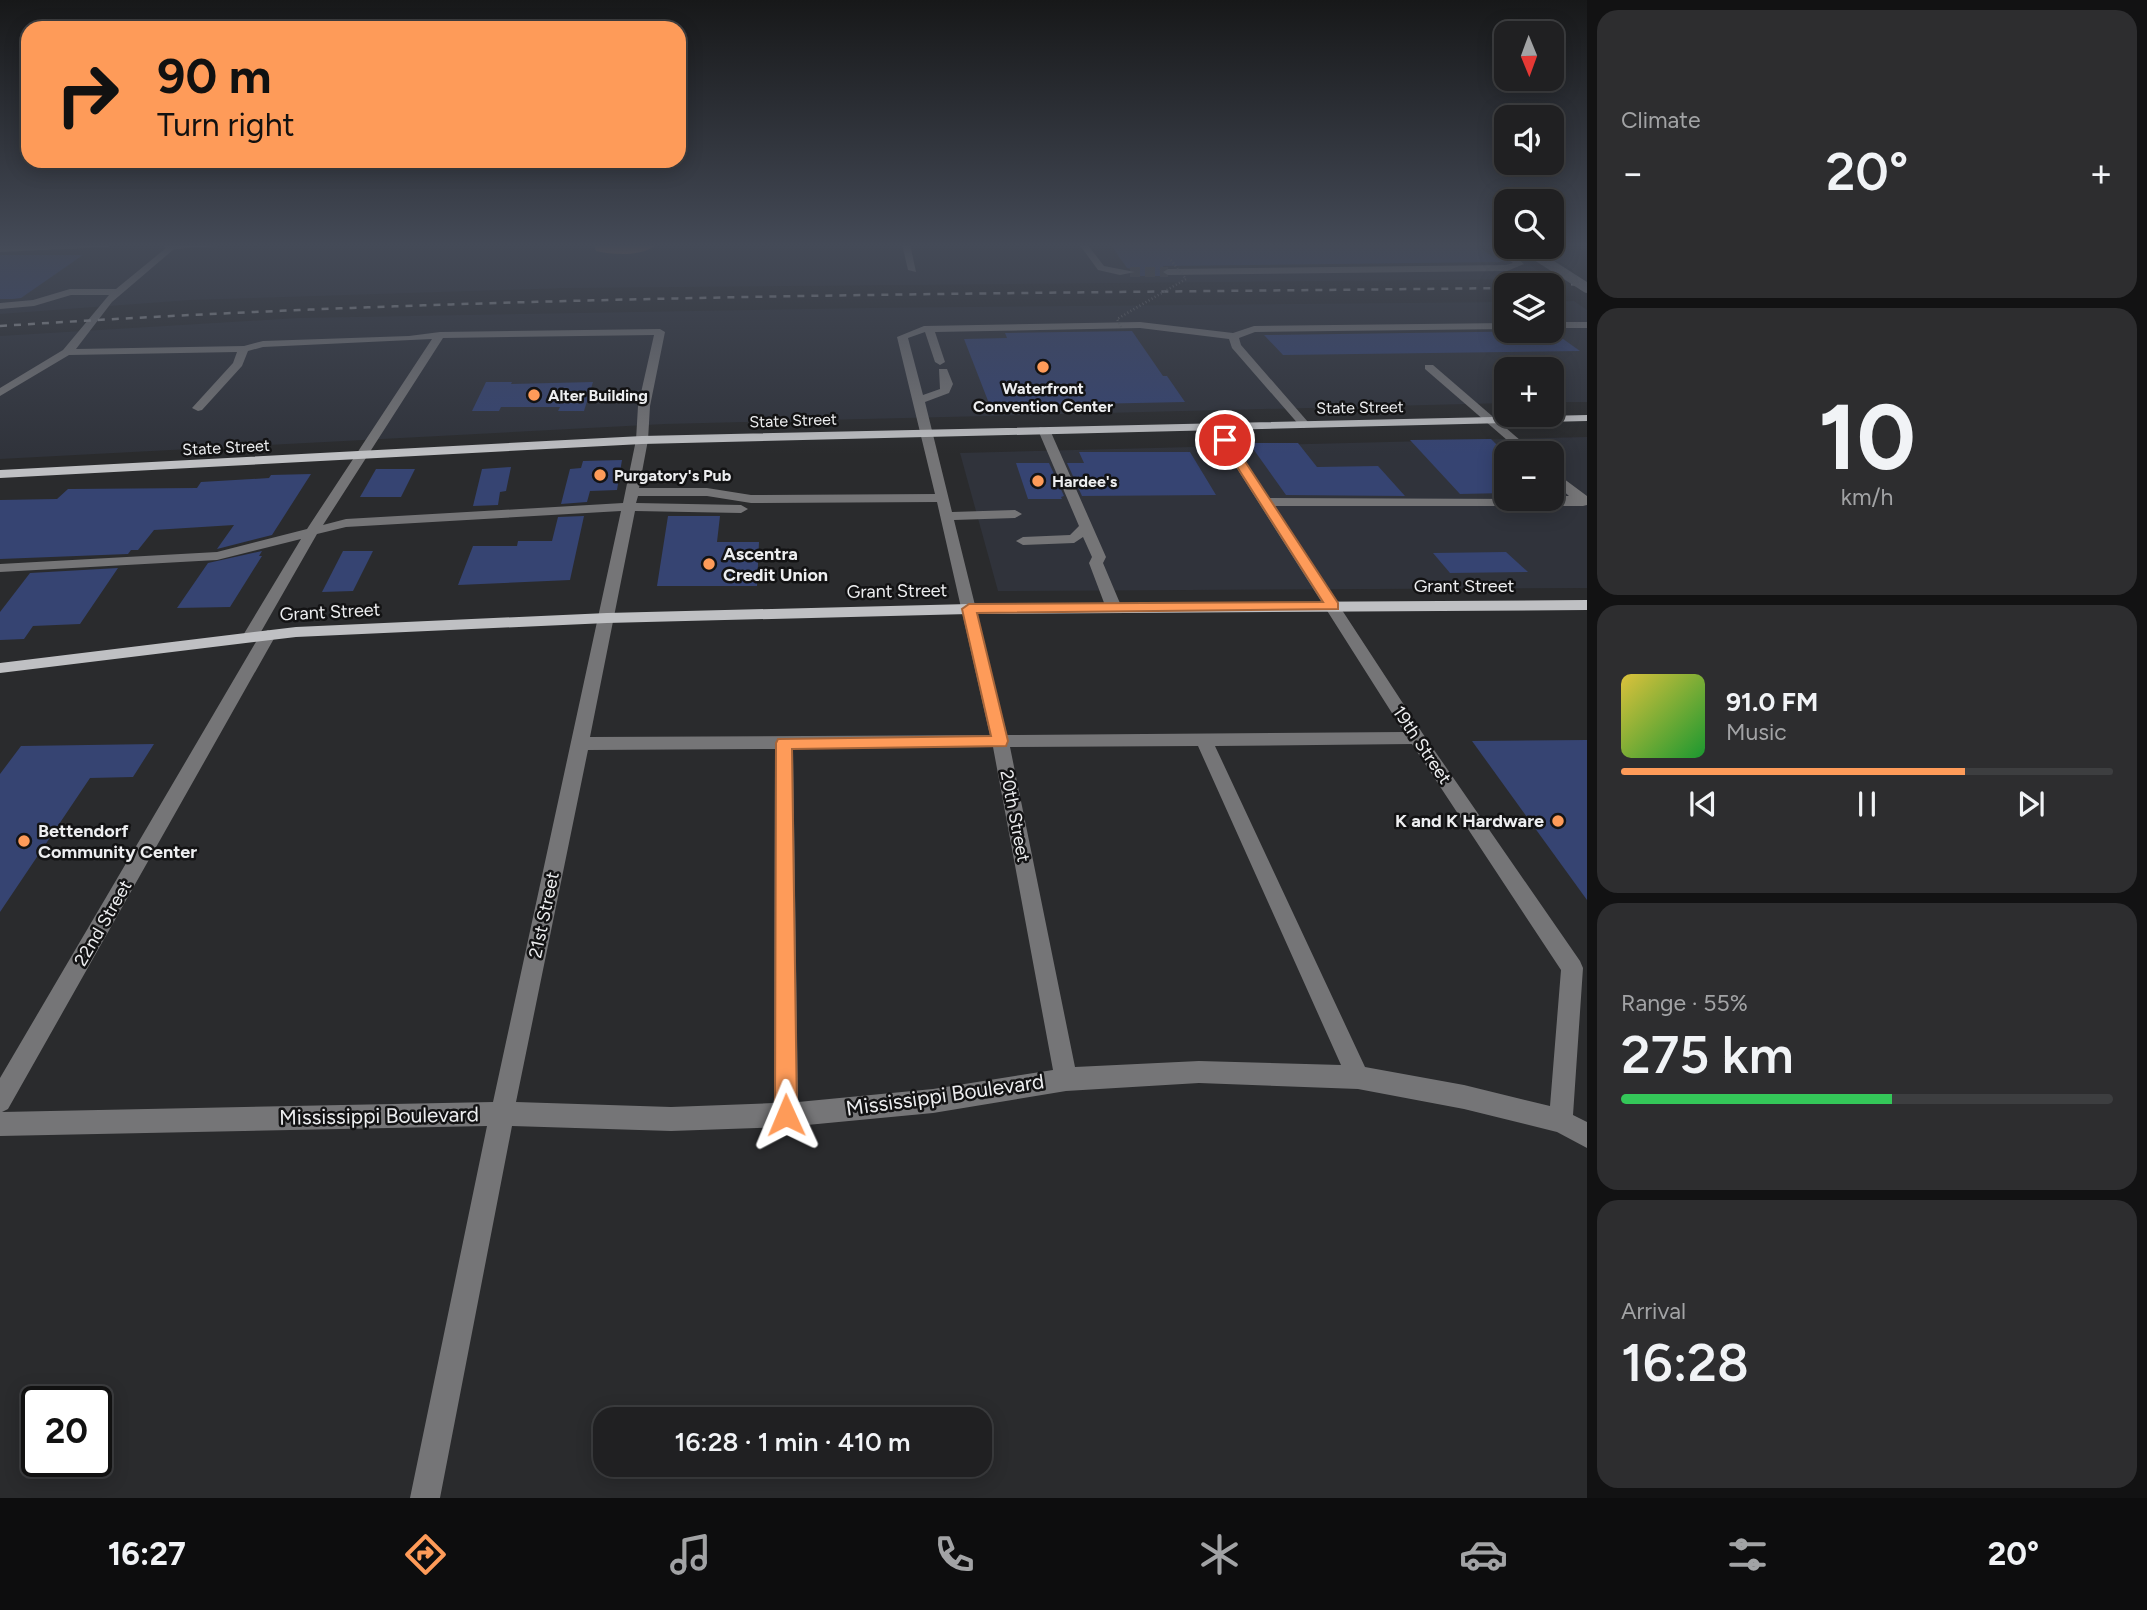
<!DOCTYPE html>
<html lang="en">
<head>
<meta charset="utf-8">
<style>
	:root { --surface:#202022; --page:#2d2d2f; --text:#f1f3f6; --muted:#a2a3a5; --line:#3d3e40; --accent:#fe9b59 }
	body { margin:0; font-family:Figtree,sans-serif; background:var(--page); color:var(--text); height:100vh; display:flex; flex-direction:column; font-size:26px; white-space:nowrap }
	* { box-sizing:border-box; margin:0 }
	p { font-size:23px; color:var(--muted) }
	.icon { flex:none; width:38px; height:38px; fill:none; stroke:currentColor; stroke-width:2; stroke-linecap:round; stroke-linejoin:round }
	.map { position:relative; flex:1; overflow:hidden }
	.panel { display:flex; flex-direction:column; gap:10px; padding:10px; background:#121213; width:560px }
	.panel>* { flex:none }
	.top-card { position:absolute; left:21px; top:21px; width:665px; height:147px; border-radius:21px; box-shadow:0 4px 18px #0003,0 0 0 2px var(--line); background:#fe9b59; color:#111; overflow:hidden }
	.needle { width:46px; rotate:179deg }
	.fabs { position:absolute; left:1494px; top:21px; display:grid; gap:14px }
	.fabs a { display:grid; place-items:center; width:70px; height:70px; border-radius:14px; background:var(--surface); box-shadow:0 4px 18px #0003,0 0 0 2px var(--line); font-size:35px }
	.speed { position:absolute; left:21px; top:1386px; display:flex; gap:14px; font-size:35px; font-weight:700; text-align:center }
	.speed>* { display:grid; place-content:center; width:91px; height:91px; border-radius:50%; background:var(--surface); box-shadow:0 4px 18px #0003,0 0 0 2px var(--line); line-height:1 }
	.speed .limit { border:4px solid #111; border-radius:10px; background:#fff; color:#111 }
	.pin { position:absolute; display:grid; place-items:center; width:60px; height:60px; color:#fff; margin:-30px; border:4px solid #fff; border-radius:50%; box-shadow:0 2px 7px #0007 }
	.me { position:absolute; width:77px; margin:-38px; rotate:359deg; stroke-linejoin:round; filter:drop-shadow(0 0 5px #0008) }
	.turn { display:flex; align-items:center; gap:24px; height:147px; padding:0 21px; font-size:32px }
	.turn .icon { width:91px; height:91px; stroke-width:2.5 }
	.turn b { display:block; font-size:49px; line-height:60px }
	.big { font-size:52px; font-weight:600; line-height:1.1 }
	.panel .tile { flex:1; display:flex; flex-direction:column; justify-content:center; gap:10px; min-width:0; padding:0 24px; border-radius:21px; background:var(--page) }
	.panel .dial { align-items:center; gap:0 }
	.dial b { font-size:91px; line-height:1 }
	.song { display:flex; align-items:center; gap:21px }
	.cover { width:84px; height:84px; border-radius:10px; background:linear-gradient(135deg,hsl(50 70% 55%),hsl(130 70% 35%)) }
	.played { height:7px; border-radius:4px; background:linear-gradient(90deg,var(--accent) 70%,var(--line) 70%) }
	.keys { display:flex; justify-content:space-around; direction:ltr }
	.heat { display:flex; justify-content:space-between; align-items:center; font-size:38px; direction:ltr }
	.charge { height:10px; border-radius:5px; background:linear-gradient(90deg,#34c759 55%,var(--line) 0) }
	.trip { position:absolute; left:593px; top:1407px; width:399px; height:70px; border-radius:21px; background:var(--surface); box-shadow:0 4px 18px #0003,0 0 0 2px var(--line); font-weight:600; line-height:70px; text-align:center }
	.tabs { display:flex; height:112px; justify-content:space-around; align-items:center; background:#0d0d0e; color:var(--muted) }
	.tabs .icon { width:49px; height:49px }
	.tabs .selected { color:var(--accent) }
	.tabs b { font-size:32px; color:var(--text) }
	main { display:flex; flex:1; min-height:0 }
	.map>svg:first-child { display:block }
	.built { fill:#30333b; fill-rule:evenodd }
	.water { fill:#a06c4c }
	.building { fill:#364472 }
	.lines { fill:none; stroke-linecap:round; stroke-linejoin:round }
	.minor-tunnel { stroke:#47484a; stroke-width:10; stroke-dasharray:10 5; stroke-linecap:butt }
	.minor { fill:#757577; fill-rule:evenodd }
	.major { fill:#bfc0c3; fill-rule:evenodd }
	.rail { stroke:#9b9c9e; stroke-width:2.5; stroke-dasharray:7 7; stroke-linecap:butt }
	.path-bridge { stroke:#68696b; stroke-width:2.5; stroke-dasharray:1 2.5; stroke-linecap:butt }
	.minor-bridge { stroke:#757577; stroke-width:10 }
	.route { fill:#fe9b59; stroke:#a5653a; stroke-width:2 }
	.poi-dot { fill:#fe9b59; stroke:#131314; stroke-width:2.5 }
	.labels { text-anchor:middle; stroke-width:5; stroke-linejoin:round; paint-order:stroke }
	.far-poi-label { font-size:16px; font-weight:bold; fill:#edeef0; stroke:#131314; text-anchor:start }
	.far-street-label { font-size:16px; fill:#edeef0; stroke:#131314 }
	.poi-label { font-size:18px; font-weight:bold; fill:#edeef0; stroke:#131314; text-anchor:start }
	.street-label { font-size:18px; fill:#edeef0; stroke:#131314 }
	.near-street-label { font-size:21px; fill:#edeef0; stroke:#131314 }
</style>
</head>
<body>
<main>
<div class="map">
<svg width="1587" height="1498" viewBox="0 0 1587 1498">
	<rect width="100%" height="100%" fill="#2a2b2d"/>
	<g class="built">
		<polygon points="0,244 1500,244 1550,279 568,288 190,300 0,314"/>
		<polygon points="1574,301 1587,310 1587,402 1552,402 1552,369 1507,369 1507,403 665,424 0,459 0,336 298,318 868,308 1507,302 1507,331 1552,331 1552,302"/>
		<path d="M 1587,437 L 1587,588 L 998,591 L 960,453 ZM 1507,453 L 1552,453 L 1552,499 L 1507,499 Z"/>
	</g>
	<path class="water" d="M 657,244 C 643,257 614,255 596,251 L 594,245 Z"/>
	<g class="building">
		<polygon points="1110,244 1474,244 1501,262 1163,266 1161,273 1164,276 1133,276 1137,270 1127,268"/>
		<polygon points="0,255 83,255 21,298 13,299 0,299"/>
		<polygon points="1132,331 1163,376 1167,376 1185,402 990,406 964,339 1007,338 1005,333"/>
		<polygon points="1552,331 1580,351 1283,355 1264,335"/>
		<polygon points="486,382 512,382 511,384 593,382 584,411 558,411 560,407 501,407 499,411 472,411"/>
		<polygon points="1491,439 1507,455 1507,493 1460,494 1410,440"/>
		<polygon points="1249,443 1298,443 1317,467 1378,466 1405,496 1286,495"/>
		<polygon points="1079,452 1190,452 1216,495 1082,496 1067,463 1084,463"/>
		<polygon points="622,460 617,490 590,491 587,502 561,504 570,469 581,468 583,461"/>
		<polygon points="1016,463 1049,463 1064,496 1061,497 1062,499 1028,499"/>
		<polygon points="511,467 506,491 500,492 498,505 473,506 482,469"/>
		<polygon points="376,469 415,469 401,497 360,497"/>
		<polygon points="311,474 272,535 217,549 234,525 154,530 138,550 131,550 128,554 0,559 0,500 57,499 68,489 197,488 201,482 269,478 271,475"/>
		<polygon points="584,516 570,580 458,585 473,546 517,546 518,541 552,541 558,517"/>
		<polygon points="668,516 720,516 717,542 759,542 757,586 657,586"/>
		<polygon points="262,551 259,556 262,556 230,607 177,608 208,563"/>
		<polygon points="343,551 373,551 353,591 322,592"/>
		<polygon points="1506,552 1528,572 1450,573 1433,553"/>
		<polygon points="118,568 80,624 33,626 24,639 0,640 0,612 30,573"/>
		<polygon points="1587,740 1587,900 1472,741"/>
		<polygon points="154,744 133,777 90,778 0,912 0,774 21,746"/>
	</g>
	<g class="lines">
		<polyline class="minor-tunnel" points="1130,272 1168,272"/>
		<g class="minor">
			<polygon points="49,244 112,244 108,247 0,252 0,246"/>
			<path d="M 159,244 L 246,244 L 174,249 L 112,302 L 76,349 L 244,346 L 263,341 L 409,336 L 440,332 L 660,329 L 665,332 L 650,406 L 648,440 L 639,488 L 707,488 L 751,495 L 935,494 L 897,337 L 924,326 L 1140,322 L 1233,333 L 1254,326 L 1507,323 L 1507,329 L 1255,332 L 1239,338 L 1241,345 L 1308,422 L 1310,424 L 1304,428 L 1300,426 L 1232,348 L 1229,339 L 1140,328 L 935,332 L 945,362 L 940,365 L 935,362 L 925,332 L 908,338 L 923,395 L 940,389 L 939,369 L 947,369 L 953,384 L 949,393 L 925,402 L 952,512 L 1015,510 L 1022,514 L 1015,518 L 954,520 L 1007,735 L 1404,732 L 1210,426 L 1212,424 L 1220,424 L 1269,498 L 1552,499 L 1552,496 L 1569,496 L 1552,481 L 1552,470 L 1587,496 L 1587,505 L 1583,506 L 1274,506 L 1423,734 L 1580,961 L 1583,968 L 1573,1115 L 1587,1122 L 1587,1148 L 1557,1132 L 1464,1109 L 1358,1089 L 1199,1083 L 1066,1091 L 933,1113 L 786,1127 L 671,1131 L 512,1126 L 440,1498 L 410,1498 L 487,1126 L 0,1136 L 0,1078 L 260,635 L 268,630 L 276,635 L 8,1109 L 2,1112 L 493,1102 L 621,511 L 346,527 L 317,534 L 258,637 L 250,642 L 242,637 L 301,539 L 217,560 L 0,572 L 0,564 L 217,552 L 307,529 L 432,339 L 263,347 L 248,351 L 242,366 L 202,410 L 198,411 L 192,408 L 233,363 L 237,352 L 69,355 L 0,396 L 0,388 L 63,350 L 109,295 L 71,295 L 34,306 L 0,309 L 0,303 L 33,300 L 70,289 L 116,289 L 166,248 ZM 654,335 L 638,406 L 636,440 L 623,503 L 346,519 L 323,525 L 443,338 ZM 638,496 L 707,496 L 751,503 L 937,502 L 990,735 L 590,737 L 635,511 L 741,513 L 748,509 L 741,505 L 636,503 ZM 1412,744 L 1561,970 L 1550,1106 L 1464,1085 L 1365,1067 L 1215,746 ZM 1198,746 L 1341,1065 L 1199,1061 L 1075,1067 L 1010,747 ZM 993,747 L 1053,1070 L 933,1089 L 798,1102 L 793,749 ZM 775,749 L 774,1103 L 671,1107 L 516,1102 L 588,750 Z"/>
			<polygon points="902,244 910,244 916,272 908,270"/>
			<polygon points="1079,244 1087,244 1104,266 1135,272 1120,275 1098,270"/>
			<polygon points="1551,247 1545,253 1511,253 1524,264 1507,271 1168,275 1163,272 1168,269 1506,265 1513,263 1499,252 1499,248"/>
			<rect x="1552" y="322" width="35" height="6"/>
			<polygon points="1425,365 1433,365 1535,453 1522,453 1425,369"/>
			<polygon points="1040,427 1050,430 1106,557 1103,563 1122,608 1119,611 1109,611 1106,608 1089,563 1092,557 1083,537 1074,543 1023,545 1016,541 1023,537 1070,535 1079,526 1038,430"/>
		</g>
		<g class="major">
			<polygon points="1587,415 1587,421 642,444 0,478 0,470 642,436"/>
			<polygon points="1587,600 1587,610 969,614 607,623 296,637 0,673 0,663 296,627 607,613 969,604"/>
		</g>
		<g class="rail">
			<polyline points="1529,285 1587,284"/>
			<path d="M 0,326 C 502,293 1005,294 1507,288"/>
		</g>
		<polyline class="path-bridge" points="1121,327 1117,319 1186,279 1169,258"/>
		<polyline class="minor-bridge" points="1523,247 1587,288"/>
	</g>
	<linearGradient id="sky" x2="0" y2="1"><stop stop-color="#171819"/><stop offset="0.54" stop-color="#444a57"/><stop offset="1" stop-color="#444a57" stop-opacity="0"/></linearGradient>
	<rect width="1587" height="454" fill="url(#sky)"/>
	<polygon class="route" points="1225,437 1231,440 1338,603 1338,609 977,613 1008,741 1006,746 792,749 797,1115 794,1122 786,1126 779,1122 775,1115 776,743 778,739 991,736 962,609 969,604 1323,602 1220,440"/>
	<g class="poi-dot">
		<circle cx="1043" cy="367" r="7"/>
		<circle cx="534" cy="395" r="7"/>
		<circle cx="600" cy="475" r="7"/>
		<circle cx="1038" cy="481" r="7"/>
		<circle cx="709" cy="564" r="7"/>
		<circle cx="1558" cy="821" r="7"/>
		<circle cx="24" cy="841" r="7"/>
	</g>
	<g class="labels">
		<g class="far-poi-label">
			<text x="1043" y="394" text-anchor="middle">Waterfront<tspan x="1043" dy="18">Convention Center</tspan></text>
			<text x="548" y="401">Alter Building</text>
			<text x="614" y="481">Purgatory's Pub</text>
			<text x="1052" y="487">Hardee's</text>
		</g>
		<g class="far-street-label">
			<text transform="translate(1360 407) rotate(-1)" y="6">State Street</text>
			<text transform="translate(793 420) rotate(-2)" y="6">State Street</text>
			<text transform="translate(226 447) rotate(-3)" y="6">State Street</text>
		</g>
		<g class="poi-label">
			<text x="723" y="560">Ascentra<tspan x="723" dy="21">Credit Union</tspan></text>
			<text x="1544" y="827" text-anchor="end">K and K Hardware</text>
			<text x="38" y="837">Bettendorf<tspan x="38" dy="21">Community Center</tspan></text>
		</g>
		<g class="street-label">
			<text x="1464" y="592">Grant Street</text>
			<text transform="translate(897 591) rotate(-1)" y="6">Grant Street</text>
			<text transform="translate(330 612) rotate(-3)" y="6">Grant Street</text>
			<text transform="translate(1422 745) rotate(56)" y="6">19th Street</text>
			<text transform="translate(1015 816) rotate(79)" y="6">20th Street</text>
			<text transform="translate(544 915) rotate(-78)" y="6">21st Street</text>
			<text transform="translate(103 923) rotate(-60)" y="6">22nd Street</text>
		</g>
		<g class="near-street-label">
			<text transform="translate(945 1095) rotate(-8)" y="7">Mississippi Boulevard</text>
			<text transform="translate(379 1116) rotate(-1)" y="7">Mississippi Boulevard</text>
		</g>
	</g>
</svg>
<div class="fabs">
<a><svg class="needle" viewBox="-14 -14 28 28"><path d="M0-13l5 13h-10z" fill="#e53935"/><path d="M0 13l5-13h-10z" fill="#a2a3a5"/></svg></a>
<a><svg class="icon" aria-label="sound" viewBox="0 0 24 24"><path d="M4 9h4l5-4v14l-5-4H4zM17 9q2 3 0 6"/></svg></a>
<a><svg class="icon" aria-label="search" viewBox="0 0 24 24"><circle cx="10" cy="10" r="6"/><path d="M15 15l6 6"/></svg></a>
<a><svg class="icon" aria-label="layers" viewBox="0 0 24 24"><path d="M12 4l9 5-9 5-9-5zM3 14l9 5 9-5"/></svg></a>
<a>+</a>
<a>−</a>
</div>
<div class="speed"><div class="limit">20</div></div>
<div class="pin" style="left:1225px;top:440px;background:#d93025"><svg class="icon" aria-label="arrive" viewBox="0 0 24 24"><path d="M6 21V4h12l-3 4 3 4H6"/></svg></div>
<svg class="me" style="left:786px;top:1115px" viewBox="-20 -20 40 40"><path d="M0-17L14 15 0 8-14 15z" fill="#fe9b59" stroke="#fff" stroke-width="4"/></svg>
<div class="trip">16:28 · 1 min · 410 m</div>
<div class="top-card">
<div class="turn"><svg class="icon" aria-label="right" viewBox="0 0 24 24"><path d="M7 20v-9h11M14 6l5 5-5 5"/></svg><div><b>90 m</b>Turn right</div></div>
</div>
</div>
<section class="panel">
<div class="tile"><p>Climate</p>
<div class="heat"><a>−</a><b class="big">20°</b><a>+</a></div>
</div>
<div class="tile dial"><b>10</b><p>km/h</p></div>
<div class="tile">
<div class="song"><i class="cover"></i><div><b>91.0 FM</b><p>Music</p></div></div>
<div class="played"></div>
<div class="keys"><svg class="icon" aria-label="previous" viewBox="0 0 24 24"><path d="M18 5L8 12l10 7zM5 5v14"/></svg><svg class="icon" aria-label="pause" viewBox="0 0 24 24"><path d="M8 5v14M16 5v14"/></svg><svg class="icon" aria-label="next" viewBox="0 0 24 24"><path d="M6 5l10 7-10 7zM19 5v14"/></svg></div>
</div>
<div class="tile"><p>Range · 55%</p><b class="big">275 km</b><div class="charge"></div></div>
<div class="tile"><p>Arrival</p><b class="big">16:28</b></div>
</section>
</main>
<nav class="tabs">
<b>16:27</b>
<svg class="icon selected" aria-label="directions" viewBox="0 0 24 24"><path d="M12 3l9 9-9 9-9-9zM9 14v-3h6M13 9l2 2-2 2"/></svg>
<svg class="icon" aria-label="music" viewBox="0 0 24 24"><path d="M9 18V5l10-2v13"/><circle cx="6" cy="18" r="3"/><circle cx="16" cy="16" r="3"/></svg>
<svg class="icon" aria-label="phone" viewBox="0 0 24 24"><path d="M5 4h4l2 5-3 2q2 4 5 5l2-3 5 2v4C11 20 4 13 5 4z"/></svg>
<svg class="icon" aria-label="climate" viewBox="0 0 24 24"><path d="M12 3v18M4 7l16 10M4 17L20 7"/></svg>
<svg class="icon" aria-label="car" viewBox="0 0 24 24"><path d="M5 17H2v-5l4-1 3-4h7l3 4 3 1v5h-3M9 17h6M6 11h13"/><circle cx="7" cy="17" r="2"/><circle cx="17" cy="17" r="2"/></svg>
<svg class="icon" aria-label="filters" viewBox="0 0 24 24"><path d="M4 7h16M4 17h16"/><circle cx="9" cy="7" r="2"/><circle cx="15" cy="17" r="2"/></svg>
<b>20°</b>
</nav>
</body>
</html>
